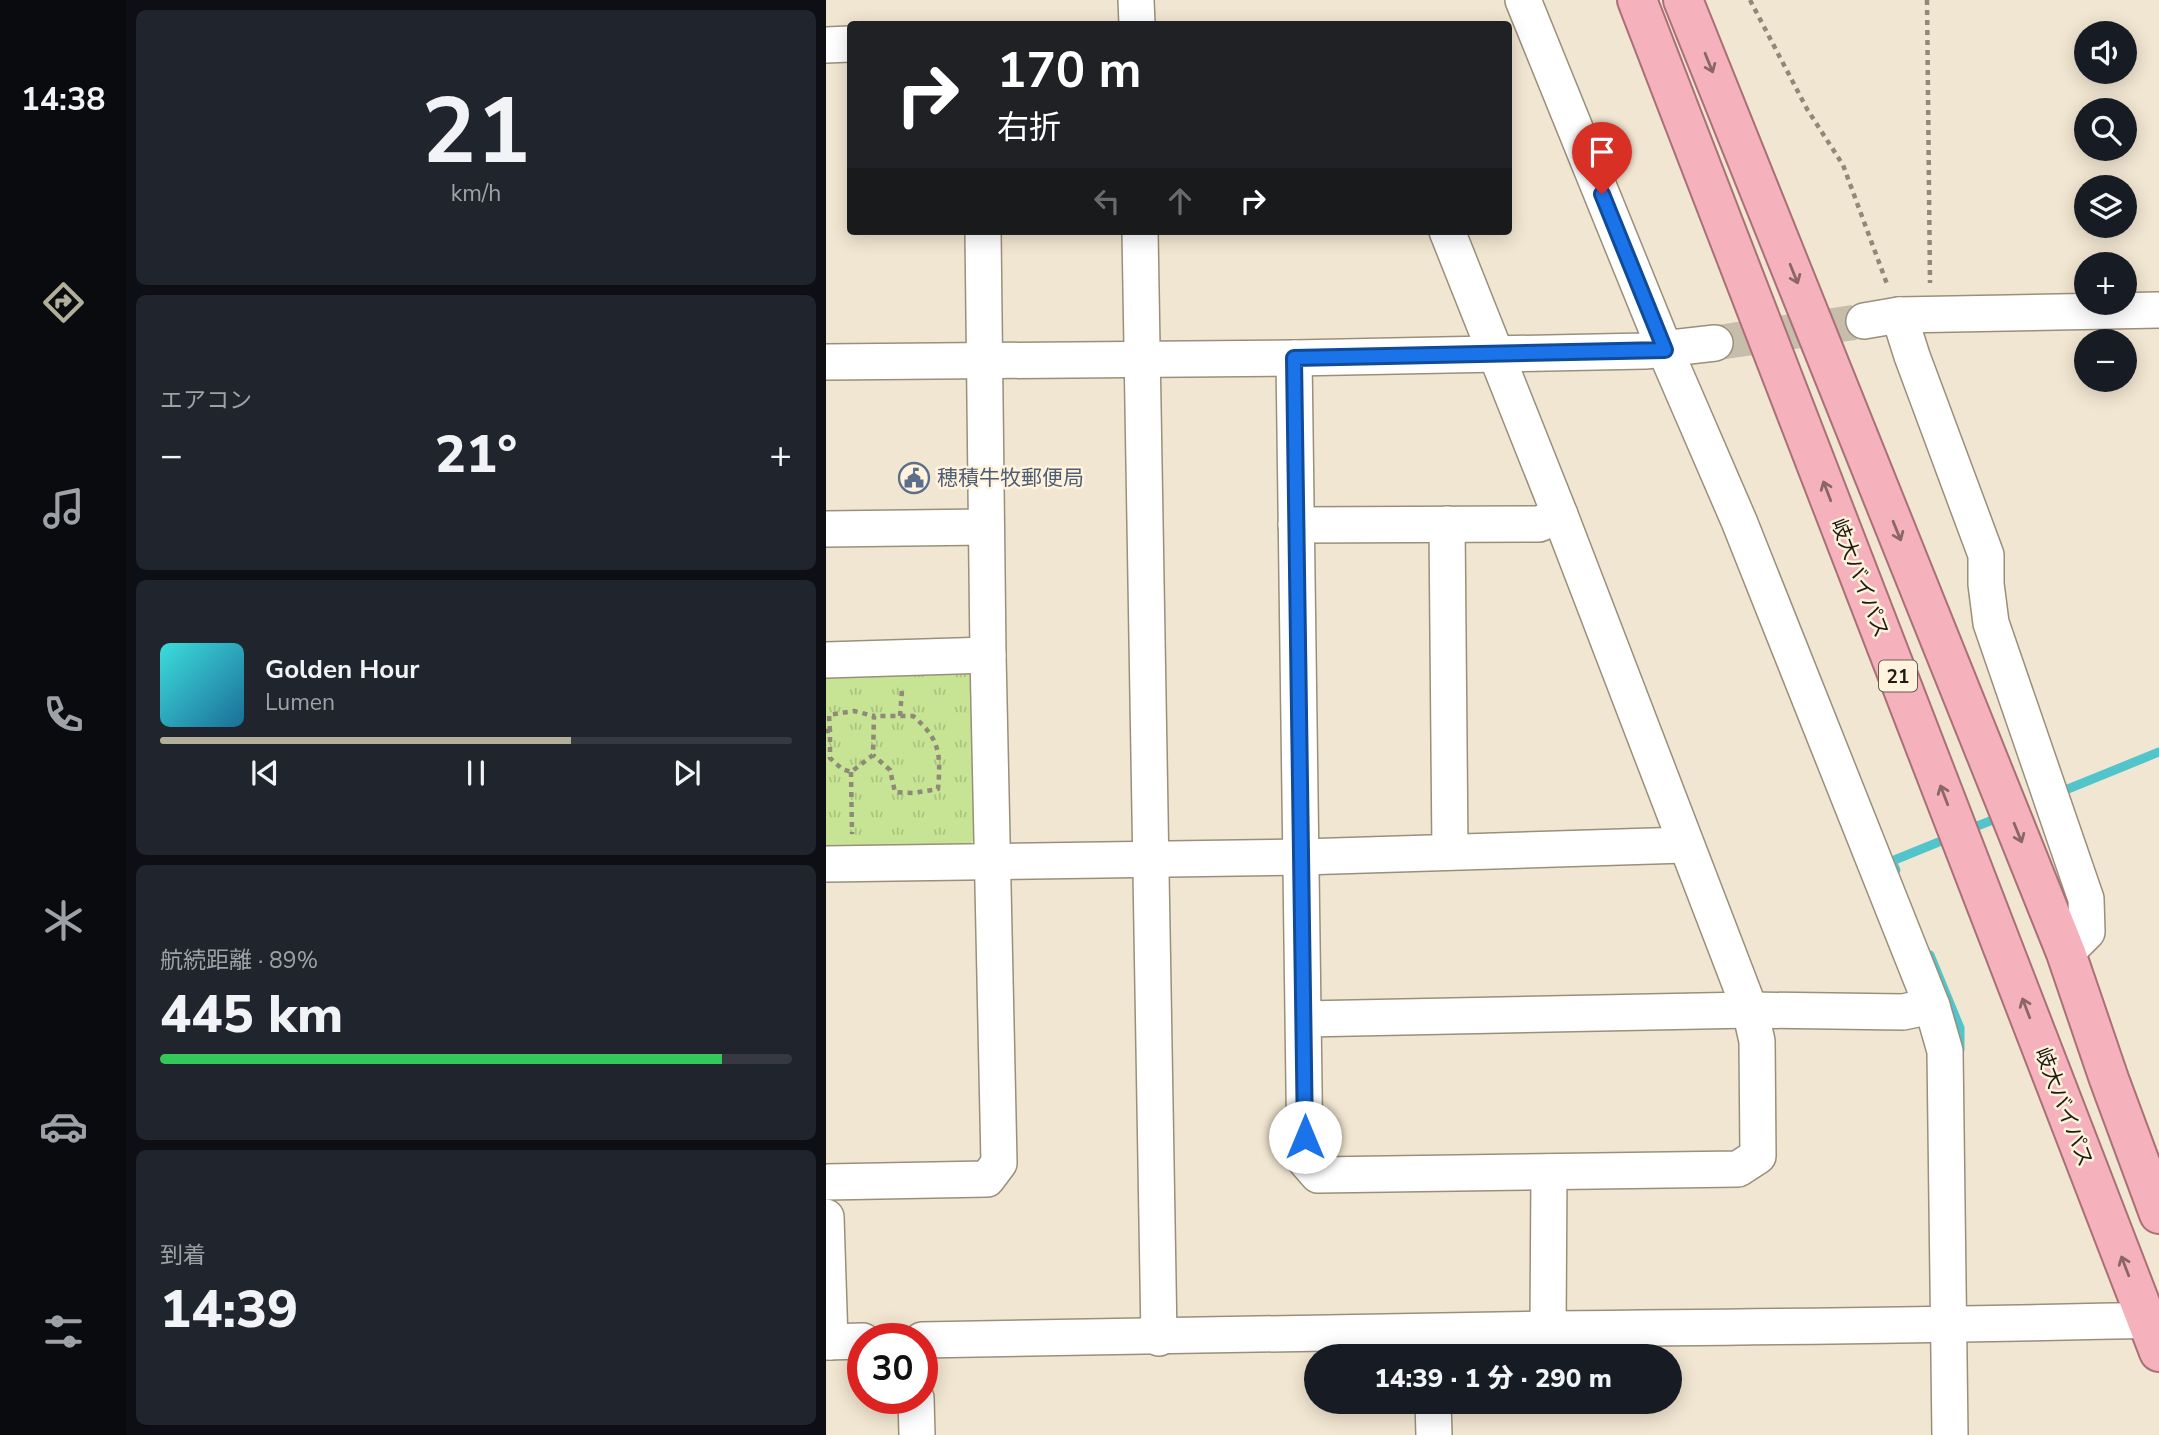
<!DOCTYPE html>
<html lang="ja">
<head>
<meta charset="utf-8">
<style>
	:root { --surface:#171b24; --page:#20242c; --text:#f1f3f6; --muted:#9ea1a6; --line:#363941; --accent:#b1af99 }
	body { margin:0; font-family:"Nunito Sans","Noto Sans JP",sans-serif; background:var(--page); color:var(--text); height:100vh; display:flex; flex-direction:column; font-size:26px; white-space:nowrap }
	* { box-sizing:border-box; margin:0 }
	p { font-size:23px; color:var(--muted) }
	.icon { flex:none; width:38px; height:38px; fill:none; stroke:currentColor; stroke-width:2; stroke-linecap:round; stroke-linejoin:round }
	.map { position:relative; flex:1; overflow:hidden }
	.side { display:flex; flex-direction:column; gap:10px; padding:10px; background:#0d0f14; width:700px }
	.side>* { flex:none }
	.guide { position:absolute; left:21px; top:21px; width:665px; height:214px; border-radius:7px; box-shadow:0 4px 18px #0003; background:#202124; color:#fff; overflow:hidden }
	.tools { position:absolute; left:1248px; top:21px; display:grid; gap:14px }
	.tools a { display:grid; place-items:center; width:63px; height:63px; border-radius:50%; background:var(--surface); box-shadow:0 4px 18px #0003; font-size:35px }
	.speed { position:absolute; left:21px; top:1323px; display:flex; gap:14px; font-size:35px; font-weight:700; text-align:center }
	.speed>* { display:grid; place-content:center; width:91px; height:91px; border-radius:50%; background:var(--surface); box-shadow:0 4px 18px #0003; line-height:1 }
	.speed .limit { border:10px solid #d22; background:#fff; color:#111 }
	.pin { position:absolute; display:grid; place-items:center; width:60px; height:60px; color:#fff; margin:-72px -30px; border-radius:50% 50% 50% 0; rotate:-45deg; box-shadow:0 0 7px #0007 }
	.pin .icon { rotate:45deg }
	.me { position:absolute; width:77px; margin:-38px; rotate:0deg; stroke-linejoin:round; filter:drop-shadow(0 0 5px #0008) }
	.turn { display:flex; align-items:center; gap:24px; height:147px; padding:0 35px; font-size:32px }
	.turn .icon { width:91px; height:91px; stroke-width:2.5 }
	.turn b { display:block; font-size:49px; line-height:60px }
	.lanes { display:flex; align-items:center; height:66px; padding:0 35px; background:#0003; justify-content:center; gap:35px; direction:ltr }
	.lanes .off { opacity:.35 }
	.big { font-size:52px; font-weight:800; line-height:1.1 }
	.side .widget { flex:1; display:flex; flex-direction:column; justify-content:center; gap:10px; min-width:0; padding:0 24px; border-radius:10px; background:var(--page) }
	.side .dial { align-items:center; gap:0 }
	.dial b { font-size:91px; line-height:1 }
	.song { display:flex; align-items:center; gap:21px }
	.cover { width:84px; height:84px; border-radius:10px; background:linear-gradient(135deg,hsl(180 70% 55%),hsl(200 70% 35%)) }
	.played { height:7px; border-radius:4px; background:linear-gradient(90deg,var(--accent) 65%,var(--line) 65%) }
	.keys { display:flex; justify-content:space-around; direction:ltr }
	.heat { display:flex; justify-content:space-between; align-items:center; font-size:38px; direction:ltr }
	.charge { height:10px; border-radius:5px; background:linear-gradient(90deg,#34c759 89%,var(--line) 0) }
	.trip { position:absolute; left:478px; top:1344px; width:378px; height:70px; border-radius:35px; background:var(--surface); box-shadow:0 4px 18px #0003; font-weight:800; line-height:70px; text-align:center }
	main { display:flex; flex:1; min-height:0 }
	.menu { display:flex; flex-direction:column; width:126px; justify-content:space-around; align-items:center; background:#090b0e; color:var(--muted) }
	.menu .icon { width:49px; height:49px }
	.menu .current { color:var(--accent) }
	.menu b { font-size:32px; color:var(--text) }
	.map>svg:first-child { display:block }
	.grass { fill:url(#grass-tufts) }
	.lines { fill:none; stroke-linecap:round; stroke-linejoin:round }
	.stream { stroke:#51c5cb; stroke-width:9 }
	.minor-tunnel { stroke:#c7bdab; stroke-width:35; stroke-dasharray:35 18; stroke-linecap:butt }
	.minor-casing { stroke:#998f7b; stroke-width:38 }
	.trunk-casing { stroke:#a97076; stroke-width:42 }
	.path { stroke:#908879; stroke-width:4.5; stroke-dasharray:5 5; stroke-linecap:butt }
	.minor { stroke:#fff; stroke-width:35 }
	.trunk { stroke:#f6b2bc; stroke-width:38 }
	.oneway { stroke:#8a6668 }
	.route-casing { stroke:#114b97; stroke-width:18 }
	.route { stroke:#1a73e8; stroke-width:12 }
	.labels { text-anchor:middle; stroke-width:5; stroke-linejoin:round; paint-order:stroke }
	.shield { fill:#fff3de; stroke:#625c50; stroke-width:2 }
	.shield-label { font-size:19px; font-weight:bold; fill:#1f1b13 }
	.service-label { font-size:21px; fill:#4e5e75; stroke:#fff3de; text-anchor:start }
	.street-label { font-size:21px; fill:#1f1b13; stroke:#fff3de }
</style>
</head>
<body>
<main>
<nav class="menu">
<b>14:38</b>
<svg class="icon current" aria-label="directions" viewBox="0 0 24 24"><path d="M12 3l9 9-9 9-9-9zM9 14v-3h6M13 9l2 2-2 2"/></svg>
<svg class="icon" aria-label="music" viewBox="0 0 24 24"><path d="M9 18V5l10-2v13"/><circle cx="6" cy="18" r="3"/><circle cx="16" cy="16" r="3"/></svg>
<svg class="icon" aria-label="phone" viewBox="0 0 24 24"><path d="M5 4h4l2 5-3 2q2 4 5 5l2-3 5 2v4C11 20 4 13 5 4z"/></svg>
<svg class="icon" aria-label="climate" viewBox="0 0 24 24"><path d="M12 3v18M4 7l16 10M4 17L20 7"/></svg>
<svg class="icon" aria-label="car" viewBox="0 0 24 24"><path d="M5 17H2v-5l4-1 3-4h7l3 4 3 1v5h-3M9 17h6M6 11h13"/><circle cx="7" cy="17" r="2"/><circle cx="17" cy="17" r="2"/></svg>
<svg class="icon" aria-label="filters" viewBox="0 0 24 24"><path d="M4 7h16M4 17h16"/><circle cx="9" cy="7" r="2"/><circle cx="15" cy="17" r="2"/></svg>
</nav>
<section class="side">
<div class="widget dial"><b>21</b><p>km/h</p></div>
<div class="widget"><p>エアコン</p>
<div class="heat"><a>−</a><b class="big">21°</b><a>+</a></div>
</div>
<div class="widget">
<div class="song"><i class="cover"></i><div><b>Golden Hour</b><p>Lumen</p></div></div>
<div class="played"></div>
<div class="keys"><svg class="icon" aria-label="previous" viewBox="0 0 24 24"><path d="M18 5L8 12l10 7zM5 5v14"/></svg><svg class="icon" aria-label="pause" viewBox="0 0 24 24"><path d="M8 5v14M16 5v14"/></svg><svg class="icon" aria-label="next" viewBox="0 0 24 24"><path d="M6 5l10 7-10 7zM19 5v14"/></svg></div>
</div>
<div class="widget"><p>航続距離 · 89%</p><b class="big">445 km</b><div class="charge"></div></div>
<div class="widget"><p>到着</p><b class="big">14:39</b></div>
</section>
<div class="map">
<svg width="1333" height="1435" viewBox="0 0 1333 1435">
	<defs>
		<pattern id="grass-tufts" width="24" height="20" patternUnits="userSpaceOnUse" patternTransform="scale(1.75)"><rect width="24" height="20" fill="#c6e493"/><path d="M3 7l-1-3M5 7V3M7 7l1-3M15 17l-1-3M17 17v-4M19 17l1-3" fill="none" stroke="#aac37e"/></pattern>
	</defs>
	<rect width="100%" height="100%" fill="#f1e6d1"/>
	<polygon class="grass" points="138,668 154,679 151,837 141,846 0,849 0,670"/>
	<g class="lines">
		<g class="stream">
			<polyline points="1232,793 1333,752"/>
			<polyline points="1141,830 1177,816"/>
			<polyline points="1070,870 1066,861 1125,837"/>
			<polyline points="1104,955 1134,1028 1134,1050"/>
		</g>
		<polyline class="minor-tunnel" points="889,343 1038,321"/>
		<g class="minor-casing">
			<g id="minor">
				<polyline points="310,0 311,24"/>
				<polyline points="697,0 839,350 913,521 1106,1006 1119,1051 1124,1435"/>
				<polyline points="0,45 24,44"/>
				<polyline points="314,231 333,1338"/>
				<polyline points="1073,315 1086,356 1160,555 1160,584 1165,623 1260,899 1261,932 1240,953"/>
				<polyline points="1038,321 1073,315 1333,310"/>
				<polyline points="468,358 479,1160 492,1175 912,1169 932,1156 931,1041 924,1010 734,515 621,231"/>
				<polyline points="0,362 468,358 819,351 889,343"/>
				<polyline points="621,524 624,852"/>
				<polyline points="470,525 713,524 734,515"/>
				<polyline points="0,529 160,527"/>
				<polyline points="0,660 162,655"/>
				<polyline points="0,864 476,857 859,845"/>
				<polyline points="478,1019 924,1010 1077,1012 1106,1006"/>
				<polyline points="0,1182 161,1179 173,1163 162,655 157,231"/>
				<polyline points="0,1217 4,1342"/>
				<polyline points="722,1329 723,1172"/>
				<path d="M 96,1340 C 306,1338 515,1331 724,1329 C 927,1327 1130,1325 1333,1320"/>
				<polyline points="0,1342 37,1341"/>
				<polyline points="90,1398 91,1435"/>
				<polyline points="607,1402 608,1435"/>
			</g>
		</g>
		<g class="trunk-casing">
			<g id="trunk">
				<polyline points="811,0 1333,1352"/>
				<polyline points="857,0 1240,953 1283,1079 1333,1214"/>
			</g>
		</g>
		<g class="path">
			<polyline points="924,0 981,109 1017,165 1061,284"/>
			<polyline points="1101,0 1104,283"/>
			<polyline points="74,716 76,690"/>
			<path d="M 0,731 L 4,731 L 4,758 L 16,769 L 25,772 L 47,755 L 48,716 L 87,716 C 114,739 115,754 112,789 L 87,793 L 69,792 L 64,770 L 47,755"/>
			<polyline points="4,731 3,715 28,711 48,716"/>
			<polyline points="25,772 26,834"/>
		</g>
		<use href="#minor" class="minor"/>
		<use href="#trunk" class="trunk"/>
	</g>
	<defs><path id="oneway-shaft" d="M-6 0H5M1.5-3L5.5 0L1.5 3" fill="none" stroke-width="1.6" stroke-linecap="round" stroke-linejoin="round" transform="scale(1.75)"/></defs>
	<g class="oneway">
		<use href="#oneway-shaft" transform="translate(883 63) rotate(68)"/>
		<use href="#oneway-shaft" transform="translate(968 274) rotate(68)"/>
		<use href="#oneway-shaft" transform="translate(1001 491) rotate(-111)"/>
		<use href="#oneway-shaft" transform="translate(1071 531) rotate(68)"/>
		<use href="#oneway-shaft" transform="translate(1118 795) rotate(-111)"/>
		<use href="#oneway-shaft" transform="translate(1192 833) rotate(68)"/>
		<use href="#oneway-shaft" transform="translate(1200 1008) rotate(-111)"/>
		<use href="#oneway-shaft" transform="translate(1299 1266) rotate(-111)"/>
	</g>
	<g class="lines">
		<g class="route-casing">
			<polyline id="route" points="479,1137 468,358 839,350 776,194"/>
		</g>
		<use href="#route" class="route"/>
	</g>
	<defs>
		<g id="civic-ring" transform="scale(1.575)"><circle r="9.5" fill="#fff3de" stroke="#5c6f8a" stroke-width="1.5"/><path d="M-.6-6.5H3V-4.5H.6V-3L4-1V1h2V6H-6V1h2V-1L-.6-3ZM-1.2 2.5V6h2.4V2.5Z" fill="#5c6f8a"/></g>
	</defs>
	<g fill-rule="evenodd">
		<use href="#civic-ring" x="88" y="478"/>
	</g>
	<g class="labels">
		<rect class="shield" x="1053" y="660.5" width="38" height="31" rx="5"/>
		<g class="shield-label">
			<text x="1072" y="683">21</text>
		</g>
		<g class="service-label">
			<text x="111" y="485">穂積牛牧郵便局</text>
		</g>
		<g class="street-label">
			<text transform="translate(1034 578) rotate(69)" y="7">岐大バイパス</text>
			<text transform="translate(1238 1107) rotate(69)" y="7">岐大バイパス</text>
		</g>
	</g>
</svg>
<div class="tools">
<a><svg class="icon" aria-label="sound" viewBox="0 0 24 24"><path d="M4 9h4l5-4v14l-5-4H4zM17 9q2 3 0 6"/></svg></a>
<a><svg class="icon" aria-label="search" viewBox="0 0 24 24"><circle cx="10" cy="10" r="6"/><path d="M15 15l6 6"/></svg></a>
<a><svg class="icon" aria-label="layers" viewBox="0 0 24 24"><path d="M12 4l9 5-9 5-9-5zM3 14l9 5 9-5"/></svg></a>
<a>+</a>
<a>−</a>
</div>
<div class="speed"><div class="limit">30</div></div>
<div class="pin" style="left:776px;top:194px;background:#d93025"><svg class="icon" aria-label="arrive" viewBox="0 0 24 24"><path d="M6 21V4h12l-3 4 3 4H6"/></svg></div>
<svg class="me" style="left:479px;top:1137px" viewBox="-20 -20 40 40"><circle r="19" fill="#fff"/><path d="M0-13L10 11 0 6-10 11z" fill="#1a73e8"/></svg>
<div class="trip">14:39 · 1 分 · 290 m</div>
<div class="guide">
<div class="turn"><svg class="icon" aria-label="right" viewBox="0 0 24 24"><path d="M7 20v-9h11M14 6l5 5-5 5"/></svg><div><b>170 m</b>右折</div></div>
<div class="lanes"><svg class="icon off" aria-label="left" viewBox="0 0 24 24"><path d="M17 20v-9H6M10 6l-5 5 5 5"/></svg><svg class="icon off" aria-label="ahead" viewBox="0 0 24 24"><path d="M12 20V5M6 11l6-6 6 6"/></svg><svg class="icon" aria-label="right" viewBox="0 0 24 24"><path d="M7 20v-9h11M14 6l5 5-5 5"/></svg></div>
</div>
</div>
</main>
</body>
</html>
